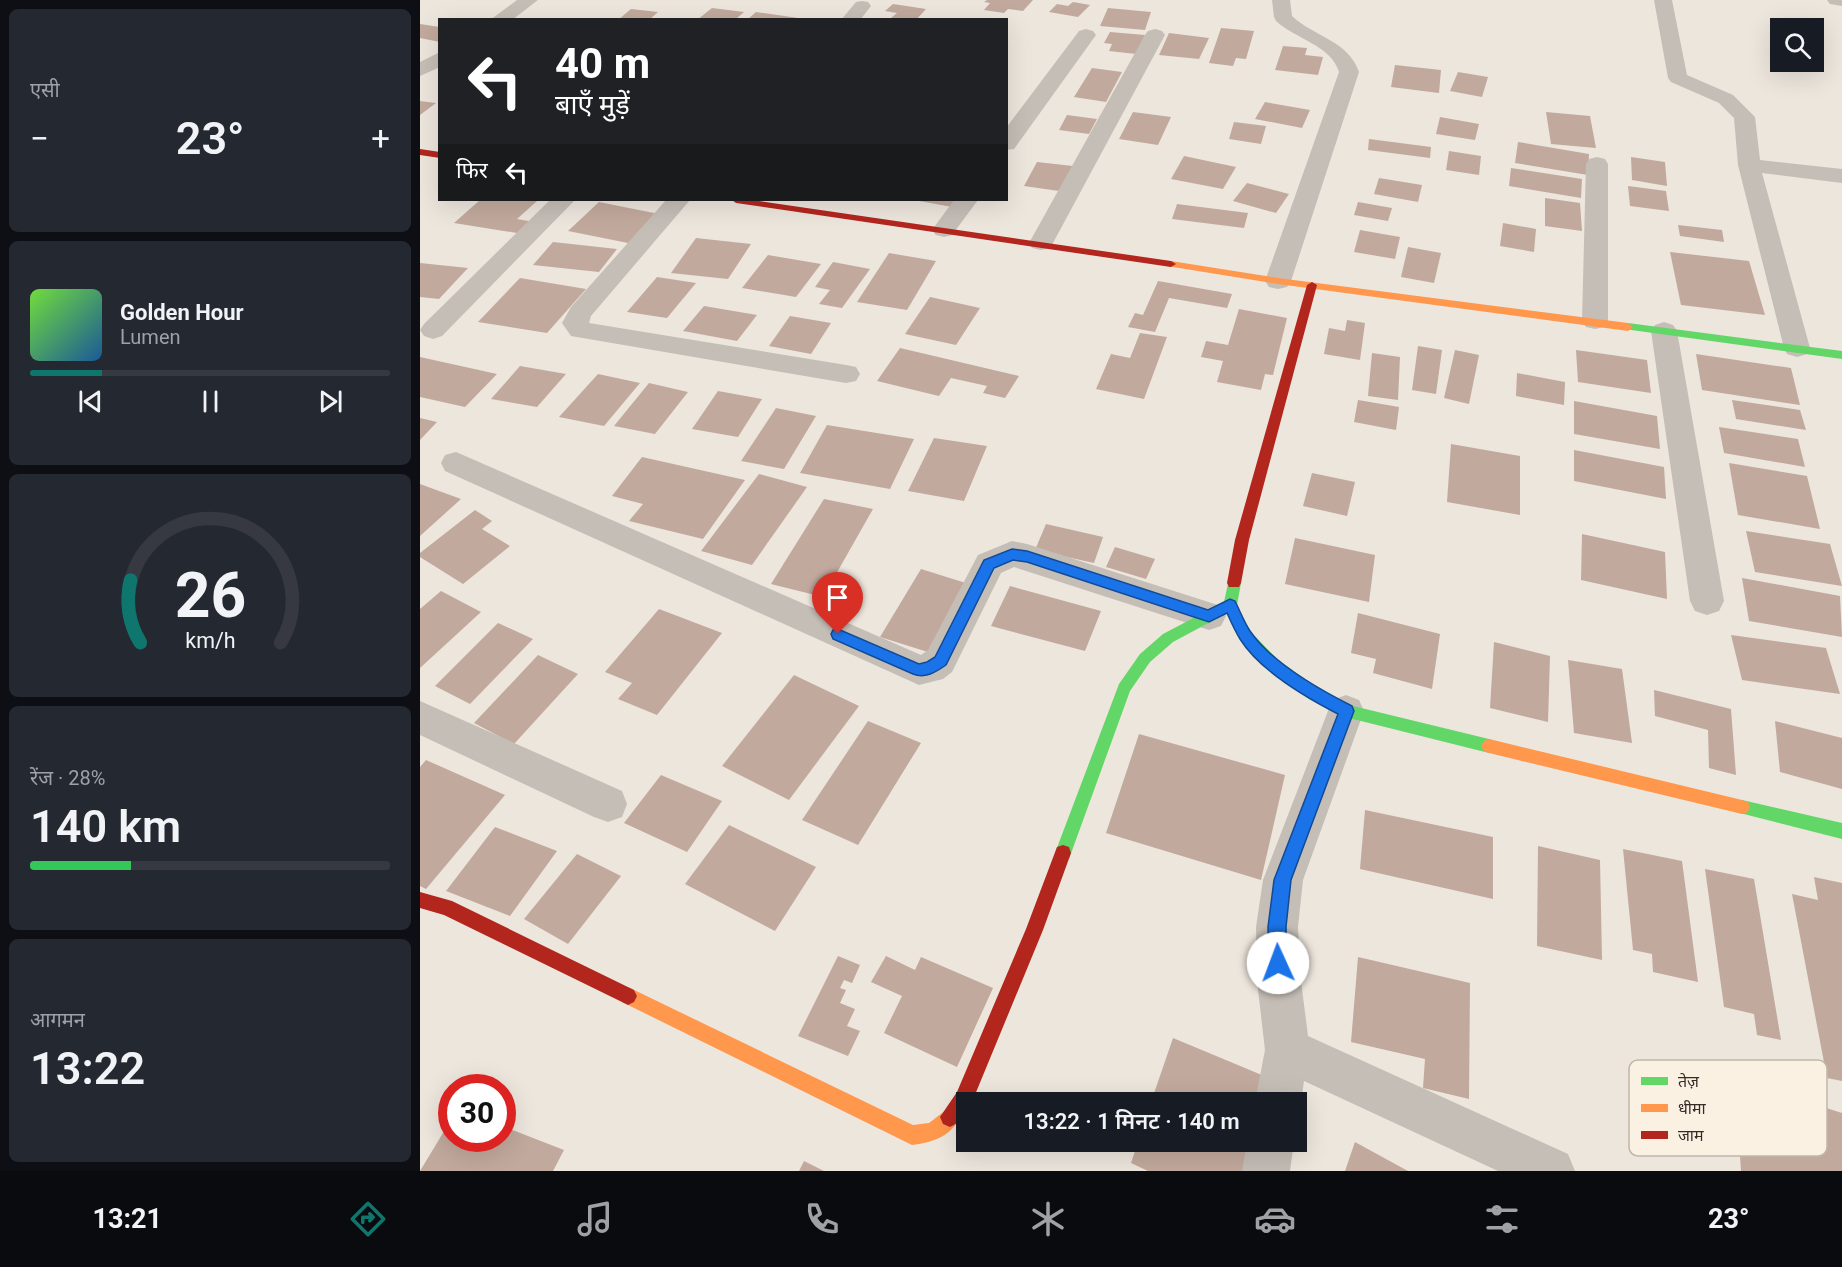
<!DOCTYPE html>
<html lang="hi">
<head>
<meta charset="utf-8">
<style>
	:root { --surface:#171b24; --page:#242831; --text:#f1f3f6; --muted:#9ea1a6; --line:#363941; --accent:#0f766e }
	body { margin:0; font-family:Roboto,"Noto Sans Devanagari",sans-serif; background:var(--page); color:var(--text); height:100vh; display:flex; flex-direction:column; font-size:22px; white-space:nowrap }
	* { box-sizing:border-box; margin:0 }
	p { font-size:20px; color:var(--muted) }
	.icon { flex:none; width:33px; height:33px; fill:none; stroke:currentColor; stroke-width:2; stroke-linecap:round; stroke-linejoin:round }
	.map { position:relative; flex:1; overflow:hidden }
	.drawer { display:flex; flex-direction:column; gap:9px; padding:9px; background:#0d0f14; width:420px }
	.drawer>* { flex:none }
	.hud { position:absolute; left:18px; top:18px; width:570px; height:183px; border-radius:0px; box-shadow:0 6px 24px #0002; background:#202124; color:#fff; overflow:hidden }
	.controls { position:absolute; left:1350px; top:18px; display:grid; gap:12px }
	.controls a { display:grid; place-items:center; width:54px; height:54px; border-radius:0px; background:var(--surface); box-shadow:0 6px 24px #0002; font-size:30px }
	.speed { position:absolute; left:18px; top:1074px; display:flex; gap:12px; font-size:30px; font-weight:700; text-align:center }
	.speed>* { display:grid; place-content:center; width:78px; height:78px; border-radius:50%; background:var(--surface); box-shadow:0 6px 24px #0002; line-height:1 }
	.speed .limit { border:9px solid #d22; background:#fff; color:#111 }
	.pin { position:absolute; display:grid; place-items:center; width:51px; height:51px; color:#fff; margin:-62px -26px; border-radius:50% 50% 50% 0; rotate:-45deg; box-shadow:0 0 6px #0007 }
	.pin .icon { rotate:45deg }
	.me { position:absolute; width:66px; margin:-33px; rotate:358deg; stroke-linejoin:round; filter:drop-shadow(0 0 4px #0008) }
	.turn { display:flex; align-items:center; gap:21px; height:126px; padding:0 18px; font-size:27px }
	.turn .icon { width:78px; height:78px; stroke-width:2.5 }
	.turn b { display:block; font-size:42px; line-height:51px }
	.then { display:flex; align-items:center; height:57px; padding:0 18px; background:#0003; gap:12px; font-size:22px }
	.big { font-size:45px; font-weight:600; line-height:1.1 }
	.drawer .widget { flex:1; display:flex; flex-direction:column; justify-content:center; gap:9px; min-width:0; padding:0 21px; border-radius:9px; background:var(--page) }
	.drawer .dial { align-items:center; gap:0 }
	.dial svg { height:156px; overflow:visible; fill:none; stroke:var(--line); stroke-width:7; stroke-linecap:round; text-anchor:middle }
	.dial text { fill:var(--text); stroke:none }
	.song { display:flex; align-items:center; gap:18px }
	.cover { width:72px; height:72px; border-radius:9px; background:linear-gradient(135deg,hsl(100 70% 55%),hsl(210 70% 35%)) }
	.played { height:6px; border-radius:3px; background:linear-gradient(90deg,var(--accent) 20%,var(--line) 20%) }
	.keys { display:flex; justify-content:space-around; direction:ltr }
	.heat { display:flex; justify-content:space-between; align-items:center; font-size:33px; direction:ltr }
	.charge { height:9px; border-radius:4px; background:linear-gradient(90deg,#34c759 28%,var(--line) 0) }
	.trip { position:absolute; left:536px; top:1092px; width:351px; height:60px; border-radius:0px; background:var(--surface); box-shadow:0 6px 24px #0002; font-weight:600; line-height:60px; text-align:center }
	.tabs { display:flex; height:96px; justify-content:space-around; align-items:center; background:#090b0e; color:var(--muted) }
	.tabs .icon { width:42px; height:42px }
	.tabs .on { color:var(--accent) }
	.tabs b { font-size:27px; color:var(--text) }
	main { display:flex; flex:1; min-height:0 }
	.map>svg:first-child { display:block }
	.building { fill:#c2a99d }
	.lines { fill:none; stroke-linecap:round; stroke-linejoin:round }
	.street { fill:#c5beb7; fill-rule:evenodd }
	.fast { fill:#63d668; fill-rule:evenodd }
	.slow { fill:#ff974d; fill-rule:evenodd }
	.jam { fill:#b3261e; fill-rule:evenodd }
	.route { fill:#1a73e8; stroke:#114b97; stroke-width:1.5 }
	.key { fill:#fbf1e3; stroke:#c0b6aa; stroke-width:1.5 }
	.key-label { font-size:16px; fill:#362b25 }
</style>
</head>
<body>
<main>
<section class="drawer">
<div class="widget"><p>एसी</p>
<div class="heat"><a>−</a><b class="big">23°</b><a>+</a></div>
</div>
<div class="widget">
<div class="song"><i class="cover"></i><div><b>Golden Hour</b><p>Lumen</p></div></div>
<div class="played"></div>
<div class="keys"><svg class="icon" aria-label="previous" viewBox="0 0 24 24"><path d="M18 5L8 12l10 7zM5 5v14"/></svg><svg class="icon" aria-label="pause" viewBox="0 0 24 24"><path d="M8 5v14M16 5v14"/></svg><svg class="icon" aria-label="next" viewBox="0 0 24 24"><path d="M6 5l10 7-10 7zM19 5v14"/></svg></div>
</div>
<div class="widget dial"><svg viewBox="0 0 100 80">
<path d="M14 69A42 42 0 1 1 86 69"/>
<path d="M14 69A42 42 0 0 1 9 37" stroke="#0f766e"/>
<text x="50" y="56" font-size="32" font-weight="700">26</text>
<text x="50" y="72" font-size="11">km/h</text>
</svg></div>
<div class="widget"><p>रेंज · 28%</p><b class="big">140 km</b><div class="charge"></div></div>
<div class="widget"><p>आगमन</p><b class="big">13:22</b></div>
</section>
<div class="map">
<svg width="1422" height="1171" viewBox="0 0 1422 1171">
	<rect width="100%" height="100%" fill="#ede6dd"/>
	<g class="building">
		<polygon points="567,0 613,0 603,11 588,9 584,13 564,10 570,3 564,2"/>
		<polygon points="653,2 670,5 658,17 629,12 637,4 648,6"/>
		<polygon points="473,4 506,9 496,20 471,18 477,13 465,11"/>
		<polygon points="292,8 324,12 315,20 277,20"/>
		<polygon points="688,8 731,12 725,30 680,26"/>
		<polygon points="211,9 238,12 229,20 198,20"/>
		<polygon points="336,12 378,18 378,20 327,20"/>
		<polygon points="0,24 20,27 20,42 0,38"/>
		<polygon points="801,28 834,31 826,59 816,58 813,66 789,63"/>
		<polygon points="690,32 725,35 716,54 689,51 692,44 684,43"/>
		<polygon points="749,33 789,38 779,59 739,55"/>
		<polygon points="863,46 887,48 885,55 903,57 898,75 855,70"/>
		<polygon points="975,65 1021,70 1019,93 971,87"/>
		<polygon points="672,68 702,72 686,102 654,97"/>
		<polygon points="1038,72 1068,77 1062,97 1030,91"/>
		<polygon points="0,101 16,103 0,115"/>
		<polygon points="845,102 890,110 882,128 835,119"/>
		<polygon points="713,112 751,117 738,145 699,139"/>
		<polygon points="1126,112 1170,116 1176,148 1131,144"/>
		<polygon points="647,115 677,119 669,134 639,130"/>
		<polygon points="1020,117 1059,124 1055,140 1016,134"/>
		<polygon points="814,122 846,126 841,144 809,139"/>
		<polygon points="949,139 1011,147 1010,158 948,150"/>
		<polygon points="1098,142 1169,154 1168,175 1095,163"/>
		<polygon points="1029,151 1061,156 1059,175 1026,170"/>
		<polygon points="764,156 816,167 803,189 751,179"/>
		<polygon points="1211,157 1245,162 1247,186 1212,180"/>
		<polygon points="617,162 653,166 639,191 604,186"/>
		<polygon points="1091,168 1162,179 1161,198 1089,186"/>
		<polygon points="959,178 1002,185 998,202 954,194"/>
		<polygon points="827,183 869,194 856,213 813,201"/>
		<polygon points="1208,186 1246,191 1249,211 1210,206"/>
		<polygon points="1125,198 1160,203 1162,231 1125,226"/>
		<polygon points="60,200 117,201 97,219 114,222 103,234 34,223"/>
		<polygon points="494,200 537,200 532,207"/>
		<polygon points="179,202 239,214 213,244 148,231"/>
		<polygon points="938,202 972,208 968,221 934,215"/>
		<polygon points="757,204 828,213 824,228 752,219"/>
		<polygon points="1083,223 1116,229 1114,252 1080,246"/>
		<polygon points="1258,225 1302,230 1304,242 1260,236"/>
		<polygon points="940,230 980,237 975,259 934,252"/>
		<polygon points="276,238 331,244 308,279 251,273"/>
		<polygon points="133,242 197,249 179,272 113,265"/>
		<polygon points="988,247 1021,253 1014,283 981,277"/>
		<polygon points="1250,252 1329,261 1345,315 1261,305"/>
		<polygon points="469,253 516,261 487,310 437,302"/>
		<polygon points="348,255 401,264 376,297 322,288"/>
		<polygon points="413,262 450,269 422,308 399,304 410,290 395,287"/>
		<polygon points="0,263 48,268 19,299 0,297"/>
		<polygon points="237,277 276,283 247,318 207,312"/>
		<polygon points="100,278 166,289 127,333 58,322"/>
		<polygon points="738,281 812,294 807,308 749,298 735,332 708,327 715,313 723,315"/>
		<polygon points="510,297 560,308 536,345 485,334"/>
		<polygon points="284,306 337,315 317,341 263,331"/>
		<polygon points="819,309 867,318 853,375 845,374 841,390 797,382 803,361 781,357 786,341 808,345"/>
		<polygon points="370,316 411,323 391,354 349,346"/>
		<polygon points="927,320 945,323 940,360 904,354 909,328 925,331"/>
		<polygon points="720,333 747,337 724,399 676,389 691,354 710,358"/>
		<polygon points="998,346 1022,350 1016,394 992,390"/>
		<polygon points="480,348 599,376 585,398 563,393 567,386 531,378 519,396 457,381"/>
		<polygon points="1035,350 1059,355 1049,404 1024,398"/>
		<polygon points="1156,350 1227,360 1231,393 1158,382"/>
		<polygon points="952,353 980,357 978,400 948,396"/>
		<polygon points="1276,354 1371,368 1380,405 1282,390"/>
		<polygon points="0,357 77,374 45,407 0,397"/>
		<polygon points="100,366 146,374 117,407 71,399"/>
		<polygon points="1097,373 1145,382 1144,405 1096,396"/>
		<polygon points="178,374 220,383 184,426 139,417"/>
		<polygon points="229,383 268,392 235,434 194,426"/>
		<polygon points="298,391 342,399 318,437 272,429"/>
		<polygon points="938,400 979,407 976,430 934,422"/>
		<polygon points="1312,400 1380,410 1386,430 1316,419"/>
		<polygon points="1154,401 1237,416 1240,449 1154,434"/>
		<polygon points="356,408 396,416 364,469 321,461"/>
		<polygon points="0,418 17,422 0,440"/>
		<polygon points="407,425 494,439 470,489 380,473"/>
		<polygon points="1299,427 1378,439 1385,467 1304,453"/>
		<polygon points="514,438 567,446 544,501 488,491"/>
		<polygon points="1031,444 1100,456 1100,515 1027,502"/>
		<polygon points="1154,450 1244,467 1246,499 1154,481"/>
		<polygon points="222,457 325,480 283,539 209,521 223,504 192,496"/>
		<polygon points="1309,463 1387,476 1400,529 1318,515"/>
		<polygon points="892,473 935,482 927,516 883,506"/>
		<polygon points="339,474 387,487 332,565 281,551"/>
		<polygon points="0,484 41,499 0,536"/>
		<polygon points="404,499 453,509 403,597 351,584"/>
		<polygon points="55,510 72,521 62,529 90,546 43,584 0,557 0,553"/>
		<polygon points="626,524 683,537 674,563 615,550"/>
		<polygon points="1326,531 1410,544 1422,586 1335,572"/>
		<polygon points="1162,534 1245,552 1247,599 1161,580"/>
		<polygon points="875,538 955,555 949,602 865,584"/>
		<polygon points="695,547 735,559 726,579 686,567"/>
		<polygon points="501,569 549,584 511,653 460,637"/>
		<polygon points="1322,578 1420,596 1422,637 1329,621"/>
		<polygon points="590,586 681,611 665,651 571,626"/>
		<polygon points="21,591 61,612 0,668 0,609"/>
		<polygon points="239,609 302,633 237,715 198,699 212,683 185,672"/>
		<polygon points="938,613 1020,634 1012,689 953,673 956,659 931,653"/>
		<polygon points="78,623 113,639 50,704 15,686"/>
		<polygon points="1311,635 1406,648 1420,694 1322,680"/>
		<polygon points="1074,642 1130,656 1128,722 1070,708"/>
		<polygon points="118,655 158,674 94,744 54,723"/>
		<polygon points="1148,660 1202,669 1212,743 1154,733"/>
		<polygon points="374,675 439,706 369,800 302,766"/>
		<polygon points="1234,690 1311,709 1316,775 1289,768 1288,730 1235,716"/>
		<polygon points="448,721 501,743 438,845 382,820"/>
		<polygon points="1355,721 1422,738 1422,789 1360,772"/>
		<polygon points="719,734 865,775 841,880 686,833"/>
		<polygon points="6,760 85,795 6,889 0,886 0,767"/>
		<polygon points="241,775 302,801 267,852 204,823"/>
		<polygon points="945,810 1073,837 1073,899 940,869"/>
		<polygon points="309,825 396,867 355,931 265,884"/>
		<polygon points="75,827 137,851 90,916 26,891"/>
		<polygon points="1118,846 1180,860 1182,960 1117,946"/>
		<polygon points="1203,849 1262,861 1278,982 1233,972 1232,954 1213,950"/>
		<polygon points="157,854 201,876 148,944 104,919"/>
		<polygon points="1285,869 1334,879 1361,1040 1337,1035 1334,1014 1304,1007"/>
		<polygon points="1394,877 1422,883 1422,1081 1407,1078 1372,894 1398,900"/>
		<polygon points="418,956 440,965 432,983 424,980 420,988 426,990 420,1003 435,1009 427,1026 440,1031 428,1056 378,1036"/>
		<polygon points="466,956 495,970 501,957 573,988 537,1067 464,1033 482,996 451,982"/>
		<polygon points="938,957 1050,983 1049,1099 1003,1088 1005,1059 931,1042"/>
		<polygon points="753,1038 854,1080 848,1102 731,1102"/>
		<polygon points="1315,1079 1422,1113 1422,1171 1321,1171"/>
		<polygon points="32,1118 32,1138 82,1138 82,1126 144,1150 133,1171 0,1171"/>
		<polygon points="718,1142 837,1142 829,1171 728,1171 711,1163"/>
		<polygon points="935,1142 988,1171 925,1171"/>
		<polygon points="384,1161 404,1171 379,1171"/>
	</g>
	<g class="lines">
		<g class="street">
			<polygon points="97,0 118,0 92,20 70,20"/>
			<path d="M 852,0 L 870,0 L 872,16 C 894,37 928,40 939,72 L 871,281 L 867,287 L 858,289 L 849,287 L 845,281 L 919,72 C 911,45 875,39 856,21 L 854,17 Z"/>
			<polygon points="1234,0 1252,0 1267,75 1313,95 1335,117 1340,160 1422,169 1422,183 1342,173 1390,348 1387,354 1377,357 1367,354 1364,348 1318,165 1314,118 1299,103 1251,82 1248,78"/>
			<polygon points="1407,0 1422,0 1422,6 1410,4"/>
			<polygon points="442,1 448,2 451,6 440,20 421,20 436,2"/>
			<polygon points="666,29 673,31 676,35 594,149 586,150 586,128 659,31"/>
			<polygon points="735,29 742,31 745,35 633,243 630,248 621,250 612,248 609,243 725,35 728,31"/>
			<polygon points="20,52 20,67 0,76 0,62"/>
			<polygon points="1177,157 1185,159 1188,164 1188,321 1184,327 1175,329 1166,327 1162,321 1166,164 1169,159"/>
			<polygon points="130,200 155,200 22,336 13,339 4,336 0,330 4,324"/>
			<polygon points="246,200 270,200 171,316 169,323 426,365 436,367 440,374 436,381 426,383 151,336 142,323 151,307"/>
			<polygon points="534,200 558,200 532,235 524,237 516,235 512,230"/>
			<polygon points="1244,322 1253,325 1257,331 1304,601 1299,611 1287,615 1275,611 1270,601 1231,331 1235,325"/>
			<polygon points="36,452 501,655 508,650 558,555 592,541 607,544 801,606 806,616 801,626 789,630 594,567 581,573 532,672 523,679 499,685 25,471 21,463 25,455"/>
			<polygon points="926,695 939,700 944,711 883,880 878,927 881,981 888,1036 1148,1154 1155,1171 1078,1171 884,1081 881,1102 876,1114 876,1102 835,1102 845,1050 837,981 836,927 843,880 908,711 913,700"/>
			<polygon points="0,701 202,791 207,804 202,817 188,822 174,817 0,735"/>
			<polygon points="827,1142 874,1142 870,1171 822,1171"/>
		</g>
		<g class="fast">
			<polygon points="1208,323 1422,351 1422,359 1204,329 1203,327"/>
			<polygon points="814,578 819,579 821,583 817,605 831,632 858,660 899,689 929,705 1069,739 1074,741 1077,746 1074,751 1069,753 921,716 889,699 848,668 821,640 807,613 753,642 730,662 710,691 649,859 643,861 637,859 635,853 699,684 720,654 743,634 804,602 809,579"/>
			<polygon points="1322,800 1422,823 1422,839 1316,812 1314,807 1316,802"/>
		</g>
		<g class="slow">
			<polygon points="751,261 858,278 1208,323 1213,327 1208,331 858,284 747,266 746,264"/>
			<polygon points="1069,739 1322,800 1328,802 1330,807 1328,812 1322,814 1069,753 1064,751 1061,746 1064,741"/>
			<path d="M 208,987 L 493,1125 L 509,1123 L 530,1107 L 537,1110 L 540,1117 C 532,1136 511,1143 492,1145 L 202,1002 L 199,996 L 202,990 Z"/>
		</g>
		<g class="jam">
			<polygon points="0,149 20,152 20,158 0,155"/>
			<polygon points="312,200 332,200 751,261 756,264 751,267 316,203"/>
			<polygon points="892,282 897,285 829,540 821,583 819,587 809,587 807,583 815,540 887,285"/>
			<path d="M 643,845 L 649,847 L 651,853 L 623,930 L 552,1102 L 546,1102 C 546,1114 541,1122 530,1127 L 523,1124 L 520,1117 L 537,1092 L 606,929 L 637,847 Z"/>
			<polygon points="0,892 32,901 214,990 217,996 214,1002 208,1005 202,1002 24,915 0,908"/>
		</g>
	</g>
	<path class="route" d="M 592,549 L 607,551 L 788,610 L 810,599 L 815,601 C 820,611 824,622 830,631 C 852,663 898,689 932,706 L 934,711 L 871,880 L 866,927 L 867,963 L 865,969 L 858,972 L 852,969 L 849,963 L 848,927 L 854,880 L 918,714 C 885,697 840,671 820,639 C 815,631 811,622 807,613 L 789,622 L 607,562 L 593,560 L 574,568 L 526,665 C 516,672 505,679 493,674 L 413,639 L 411,634 L 413,630 L 418,629 L 499,664 L 507,662 L 515,657 L 564,560 Z"/>
	<rect x="1209" y="1060" width="198" height="96" rx="9" class="key"/>
	<rect x="1221" y="1077" width="27" height="8" fill="#63d668"/>
	<rect x="1221" y="1104" width="27" height="8" fill="#ff974d"/>
	<rect x="1221" y="1131" width="27" height="8" fill="#b3261e"/>
	<g class="key-label">
		<text x="1258" y="1087">तेज़</text>
		<text x="1258" y="1114">धीमा</text>
		<text x="1258" y="1141">जाम</text>
	</g>
</svg>
<div class="controls">
<a><svg class="icon" aria-label="search" viewBox="0 0 24 24"><circle cx="10" cy="10" r="6"/><path d="M15 15l6 6"/></svg></a>
</div>
<div class="speed"><div class="limit">30</div></div>
<div class="pin" style="left:418px;top:634px;background:#d93025"><svg class="icon" aria-label="arrive" viewBox="0 0 24 24"><path d="M6 21V4h12l-3 4 3 4H6"/></svg></div>
<svg class="me" style="left:858px;top:963px" viewBox="-20 -20 40 40"><circle r="19" fill="#fff"/><path d="M0-13L10 11 0 6-10 11z" fill="#1a73e8"/></svg>
<div class="trip">13:22 · 1 मिनट · 140 m</div>
<div class="hud">
<div class="turn"><svg class="icon" aria-label="left" viewBox="0 0 24 24"><path d="M17 20v-9H6M10 6l-5 5 5 5"/></svg><div><b>40 m</b>बाएँ मुड़ें</div></div>
<div class="then">फिर<svg class="icon" aria-label="left" viewBox="0 0 24 24"><path d="M17 20v-9H6M10 6l-5 5 5 5"/></svg></div>
</div>
</div>
</main>
<nav class="tabs">
<b>13:21</b>
<svg class="icon on" aria-label="directions" viewBox="0 0 24 24"><path d="M12 3l9 9-9 9-9-9zM9 14v-3h6M13 9l2 2-2 2"/></svg>
<svg class="icon" aria-label="music" viewBox="0 0 24 24"><path d="M9 18V5l10-2v13"/><circle cx="6" cy="18" r="3"/><circle cx="16" cy="16" r="3"/></svg>
<svg class="icon" aria-label="phone" viewBox="0 0 24 24"><path d="M5 4h4l2 5-3 2q2 4 5 5l2-3 5 2v4C11 20 4 13 5 4z"/></svg>
<svg class="icon" aria-label="climate" viewBox="0 0 24 24"><path d="M12 3v18M4 7l16 10M4 17L20 7"/></svg>
<svg class="icon" aria-label="car" viewBox="0 0 24 24"><path d="M5 17H2v-5l4-1 3-4h7l3 4 3 1v5h-3M9 17h6M6 11h13"/><circle cx="7" cy="17" r="2"/><circle cx="17" cy="17" r="2"/></svg>
<svg class="icon" aria-label="filters" viewBox="0 0 24 24"><path d="M4 7h16M4 17h16"/><circle cx="9" cy="7" r="2"/><circle cx="15" cy="17" r="2"/></svg>
<b>23°</b>
</nav>
</body>
</html>
